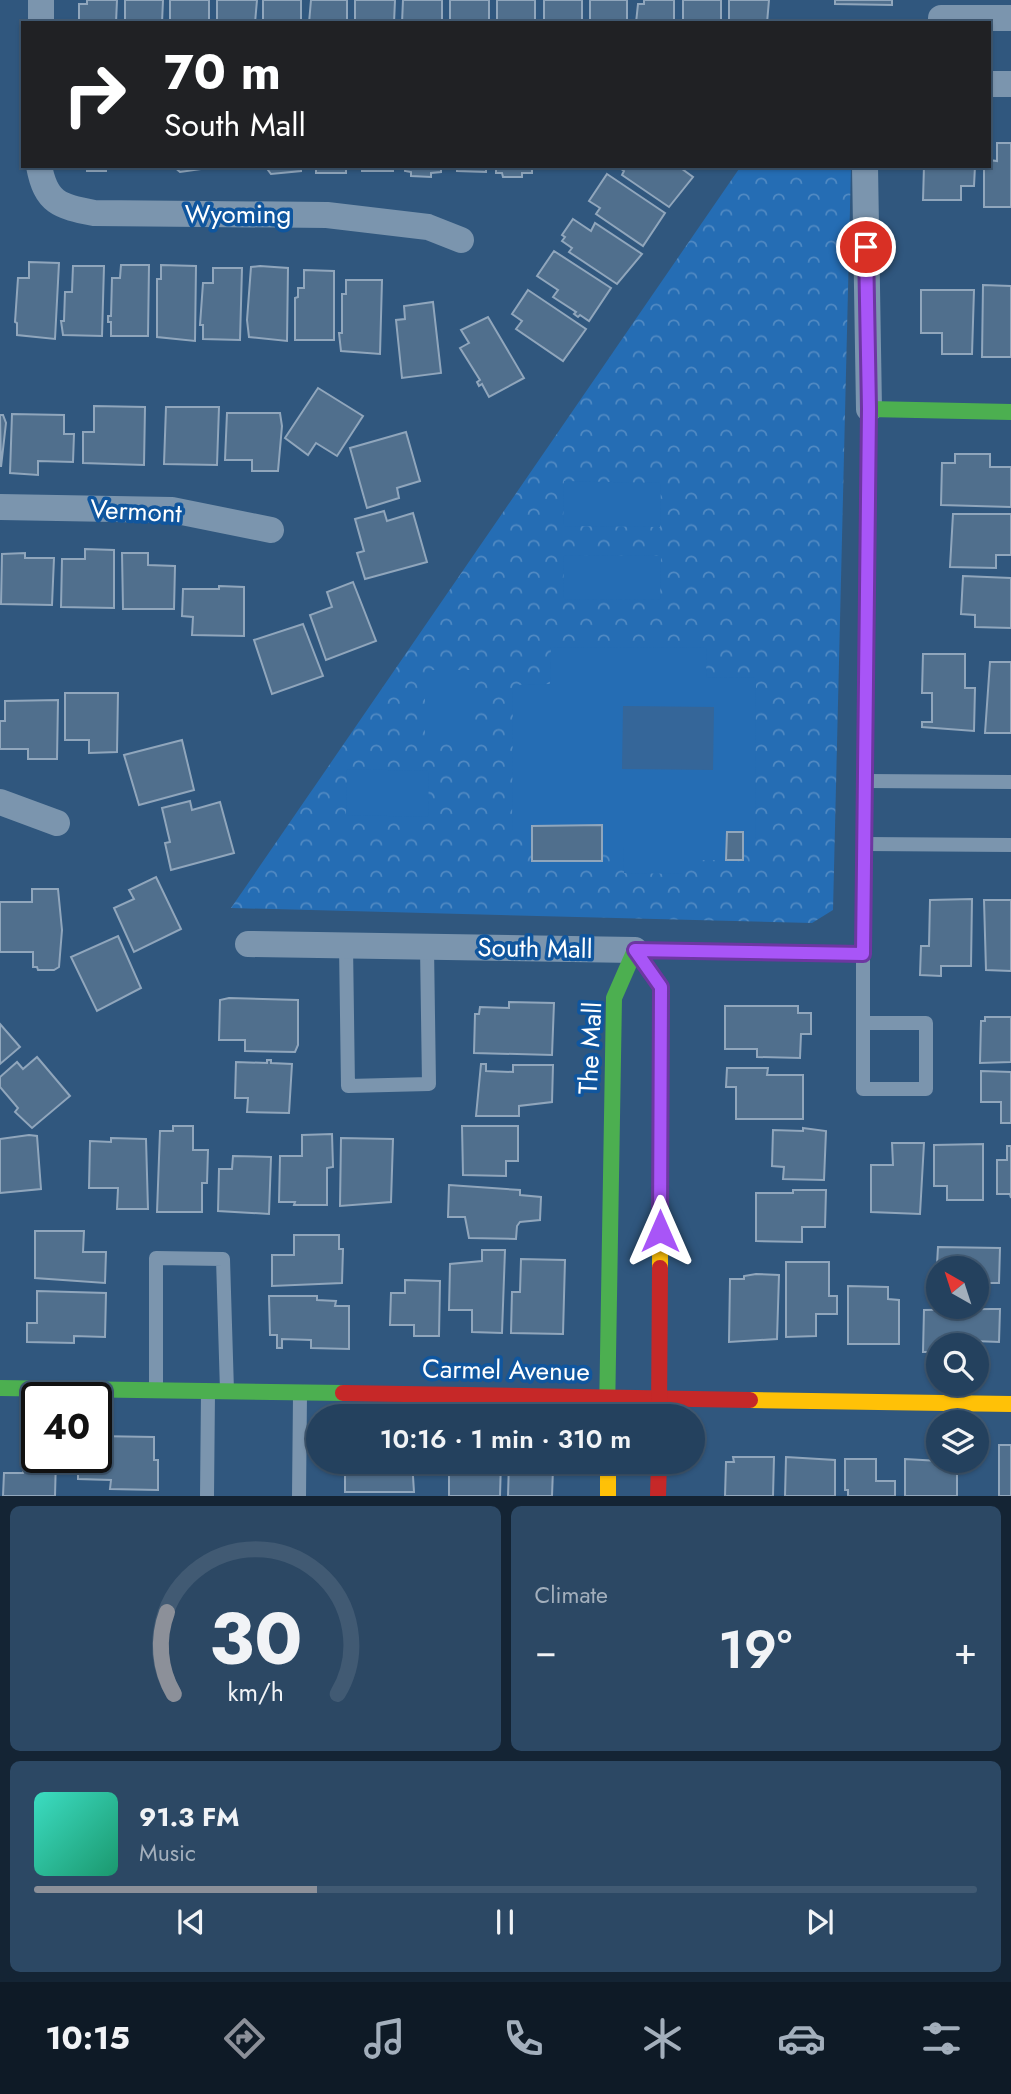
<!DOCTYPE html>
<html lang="en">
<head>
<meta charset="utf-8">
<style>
	:root { --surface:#24415e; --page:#2c4864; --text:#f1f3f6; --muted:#a3afbc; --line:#415a73; --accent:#8c9099 }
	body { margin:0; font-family:Jost,sans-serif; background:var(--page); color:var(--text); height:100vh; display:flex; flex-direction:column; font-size:26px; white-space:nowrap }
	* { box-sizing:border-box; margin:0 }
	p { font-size:23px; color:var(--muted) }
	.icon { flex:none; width:38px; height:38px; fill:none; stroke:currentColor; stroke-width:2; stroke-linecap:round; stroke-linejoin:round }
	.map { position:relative; height:1496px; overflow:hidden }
	.drawer { display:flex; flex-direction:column; gap:10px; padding:10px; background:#142434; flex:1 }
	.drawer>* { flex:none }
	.guide { position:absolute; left:21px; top:21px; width:970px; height:147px; border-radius:0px; box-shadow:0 2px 5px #0004,0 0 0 2px var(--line); background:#202124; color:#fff; overflow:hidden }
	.needle { width:46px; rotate:321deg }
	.buttons { position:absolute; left:926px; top:1256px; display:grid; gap:14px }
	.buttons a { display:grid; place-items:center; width:63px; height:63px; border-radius:50%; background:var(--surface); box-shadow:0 2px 5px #0004,0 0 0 2px var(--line); font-size:35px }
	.speed { position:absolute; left:21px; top:1382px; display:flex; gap:14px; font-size:35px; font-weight:700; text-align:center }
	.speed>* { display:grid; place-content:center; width:91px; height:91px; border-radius:50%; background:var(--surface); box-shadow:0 2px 5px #0004,0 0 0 2px var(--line); line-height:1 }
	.speed .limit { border:4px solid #111; border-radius:10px; background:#fff; color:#111 }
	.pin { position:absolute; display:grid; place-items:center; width:60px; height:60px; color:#fff; margin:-30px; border:4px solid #fff; border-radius:50%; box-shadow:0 2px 7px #0007 }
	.me { position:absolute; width:77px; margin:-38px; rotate:0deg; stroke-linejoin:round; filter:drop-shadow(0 0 5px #0008) }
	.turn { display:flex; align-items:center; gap:24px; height:147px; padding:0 28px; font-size:32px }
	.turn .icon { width:91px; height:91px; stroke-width:2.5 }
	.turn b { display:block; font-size:49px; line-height:60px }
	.big { font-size:52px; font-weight:600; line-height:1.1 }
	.drawer .tile { flex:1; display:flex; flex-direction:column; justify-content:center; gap:10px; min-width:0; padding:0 24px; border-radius:10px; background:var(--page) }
	.drawer .dial { align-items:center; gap:0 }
	.dial svg { height:182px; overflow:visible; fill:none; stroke:var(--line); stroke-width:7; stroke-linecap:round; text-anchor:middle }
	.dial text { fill:var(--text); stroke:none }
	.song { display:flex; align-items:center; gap:21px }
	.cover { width:84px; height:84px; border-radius:10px; background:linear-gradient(135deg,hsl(170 70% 55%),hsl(160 70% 35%)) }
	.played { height:7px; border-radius:4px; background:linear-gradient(90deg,var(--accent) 30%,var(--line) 30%) }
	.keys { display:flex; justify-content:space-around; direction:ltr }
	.heat { display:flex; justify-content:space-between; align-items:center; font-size:38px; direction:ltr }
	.drawer .tiles { flex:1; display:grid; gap:10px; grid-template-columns:1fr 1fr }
	.tile:last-child { grid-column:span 2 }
	.trip { position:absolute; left:306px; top:1404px; width:399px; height:70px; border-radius:35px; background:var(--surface); box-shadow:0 2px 5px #0004,0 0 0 2px var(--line); font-weight:600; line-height:70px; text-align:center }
	.tabs { display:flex; height:112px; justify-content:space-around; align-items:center; background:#0e1a26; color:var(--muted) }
	.tabs .icon { width:49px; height:49px }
	.tabs .active { color:var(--accent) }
	.tabs b { font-size:32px; color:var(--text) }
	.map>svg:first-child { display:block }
	.park { fill:url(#park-crowns) }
	.garden { fill:#256db4 }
	.water { fill:#356699 }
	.building { fill:#506f8d; stroke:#90a6bc; stroke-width:2 }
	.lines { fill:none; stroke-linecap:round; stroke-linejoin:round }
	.lane { stroke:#7b95ae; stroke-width:14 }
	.street { stroke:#7b95ae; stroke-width:26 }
	.fast { stroke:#4caf50; stroke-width:16 }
	.slow { stroke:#ffc107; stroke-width:16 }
	.jam { stroke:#c62828; stroke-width:16 }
	.route-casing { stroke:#6d37a1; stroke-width:18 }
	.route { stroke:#a855f7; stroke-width:12 }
	.labels { text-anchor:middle; stroke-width:7; stroke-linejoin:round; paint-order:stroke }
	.street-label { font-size:26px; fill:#fff; stroke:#10569e }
</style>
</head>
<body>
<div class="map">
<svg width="1011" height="1496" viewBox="0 0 1011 1496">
	<defs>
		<pattern id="park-crowns" width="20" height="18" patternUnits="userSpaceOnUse" patternTransform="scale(1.75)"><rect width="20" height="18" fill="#256db4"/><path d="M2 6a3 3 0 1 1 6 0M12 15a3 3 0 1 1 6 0" fill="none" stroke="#518ac3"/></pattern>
	</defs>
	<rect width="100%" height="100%" fill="#30577e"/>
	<polygon class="park" points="741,166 851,166 833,910 812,923 231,908"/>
	<g class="garden">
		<polygon points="564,481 661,483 660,527 563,526"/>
		<polygon points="564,555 661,556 660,600 563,599"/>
		<polygon points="551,647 707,648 706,677 756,678 755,840 743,840 743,860 682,860 682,874 624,873 623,847 602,847 602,861 532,861 532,830 512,830 513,685 550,684"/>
		<rect x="425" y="670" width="47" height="72"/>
		<polygon points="347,769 429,771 428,817 346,815"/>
	</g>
	<polygon class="water" points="623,706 714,707 713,770 622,769"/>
	<g class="building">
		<polygon points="87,0 117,0 116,23 79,23 79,4 87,4"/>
		<polygon points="125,0 163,0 162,23 125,23"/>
		<rect x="170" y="0" width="39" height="23"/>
		<polygon points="217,0 257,0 255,23 217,23"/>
		<rect x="263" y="0" width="38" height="23"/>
		<polygon points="311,0 347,0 347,23 309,23"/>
		<polygon points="355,0 395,0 394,23 355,23"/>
		<polygon points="403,0 442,0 442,23 402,23"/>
		<rect x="450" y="0" width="39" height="23"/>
		<rect x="497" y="0" width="38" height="23"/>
		<rect x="544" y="0" width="38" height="23"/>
		<rect x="590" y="0" width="37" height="23"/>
		<polygon points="644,0 674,0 674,23 636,23 638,4 644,4"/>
		<rect x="683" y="0" width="38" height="23"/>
		<polygon points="729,0 769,0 767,23 729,23"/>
		<polygon points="835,0 892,0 892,5 835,4"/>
		<polygon points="997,143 1011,143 1011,207 984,207 984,166 989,166 989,160 997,161"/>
		<polygon points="81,166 116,166 116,168 106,168 106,171 87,171 87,167"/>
		<rect x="132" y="166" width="29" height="3"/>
		<polygon points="173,166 209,166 209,168 180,172"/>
		<polygon points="265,166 301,166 301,171 271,174"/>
		<rect x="316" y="166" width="30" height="7"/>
		<rect x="362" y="166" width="31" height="5"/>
		<polygon points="405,166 441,166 441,172 431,173 431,177 411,176 411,172 405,171"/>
		<polygon points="457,166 486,166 486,172 457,171"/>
		<polygon points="496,166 532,166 532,173 522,173 522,177 503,177 502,173 496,173"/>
		<polygon points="617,166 678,166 693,177 669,207 622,175 624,171"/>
		<polygon points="924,166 975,166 974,186 961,186 961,200 923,200"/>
		<polygon points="607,174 665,213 643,246 596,214 600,208 589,201"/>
		<polygon points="573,219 591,231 595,223 642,254 617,284 569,252 572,248 562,241 565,237 562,235"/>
		<polygon points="554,251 611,288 589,321 580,315 578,317 574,314 576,312 553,297 558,290 537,276"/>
		<polygon points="29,262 59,263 55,339 17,335 17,323 15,322 18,278 29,278"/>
		<polygon points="121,265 149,265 148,336 111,336 111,322 108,322 108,316 111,316 112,278 120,278"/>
		<polygon points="161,265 196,266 195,341 157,337 157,279 161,279"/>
		<polygon points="73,266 104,266 102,336 63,335 61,321 64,321 65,292 72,292"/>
		<polygon points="260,266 288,268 287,341 249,337 247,320 251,267"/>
		<polygon points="213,268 242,268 240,340 203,339 203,325 200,325 203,283 213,283"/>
		<polygon points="304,270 334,271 334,340 295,340 295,298 298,297 298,288 304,288"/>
		<polygon points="346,280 382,280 380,354 341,351 339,333 342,333 342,294 346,294"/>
		<polygon points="983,285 1011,286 1011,357 982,357"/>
		<polygon points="528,290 586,329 563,361 516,329 522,321 512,314"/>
		<polygon points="921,290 974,290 972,354 942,354 942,333 921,333"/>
		<polygon points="433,302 441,373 402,378 396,320 405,319 404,306"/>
		<polygon points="488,317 524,378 489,397 482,384 479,386 477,382 480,380 460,348 469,343 461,330"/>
		<polygon points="318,388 363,416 337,456 316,443 308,455 285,438"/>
		<polygon points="94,406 145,407 144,465 83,463 83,432 94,432"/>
		<polygon points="166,407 219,407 217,465 164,464"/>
		<polygon points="227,413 280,413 282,426 278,471 252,471 252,460 225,460"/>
		<polygon points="12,414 64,415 64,434 74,434 73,462 38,461 38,475 10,473"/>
		<polygon points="0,415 3,415 6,423 1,467"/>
		<polygon points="406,432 420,481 397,488 399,498 367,508 350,448"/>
		<polygon points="955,454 990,454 990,467 1011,467 1011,507 941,505 942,463 955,463"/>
		<polygon points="384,511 387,521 413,513 427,562 365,579 357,553 364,551 355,519"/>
		<polygon points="953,514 1011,514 1011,555 996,555 996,568 950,567"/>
		<polygon points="85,549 114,550 114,608 61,607 62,559 85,559"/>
		<polygon points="25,553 25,558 54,558 52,605 1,604 2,554"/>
		<polygon points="122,553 148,553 148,565 175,566 174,609 123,609"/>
		<polygon points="963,576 1011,578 1011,628 975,627 975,615 961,614"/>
		<polygon points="353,582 376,641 326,660 310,615 332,607 327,592"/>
		<polygon points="219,586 244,587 244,636 192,635 193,617 182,616 183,589 219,589"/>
		<polygon points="303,624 323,676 272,694 254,640"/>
		<polygon points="923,654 965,654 965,688 975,688 974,731 922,727 922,722 932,722 932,693 922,693"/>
		<polygon points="990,662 1011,662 1011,733 985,733"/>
		<polygon points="65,693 118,693 117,752 89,753 89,740 65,740"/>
		<polygon points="58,700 57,759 28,759 28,749 0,749 0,721 5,721 5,701"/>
		<polygon points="182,740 194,790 139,805 124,755"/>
		<polygon points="190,801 192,810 220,802 234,853 171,870 165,843 170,842 162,808"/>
		<polygon points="602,825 602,861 532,861 532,826"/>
		<polygon points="727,832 743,832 743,860 726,860"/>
		<polygon points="156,877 181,929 134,952 114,908 134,899 129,890"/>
		<polygon points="32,889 58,889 62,930 59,967 54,970 38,970 37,967 33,967 33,952 0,952 0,902 32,902"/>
		<polygon points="972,899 971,966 941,966 941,976 920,975 921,946 929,946 930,900"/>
		<polygon points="984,900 1011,900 1011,971 986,970"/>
		<polygon points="118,936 141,988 97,1011 71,957"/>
		<polygon points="229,998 298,1000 298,1045 295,1052 245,1051 245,1040 219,1040 220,1000"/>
		<polygon points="509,1002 554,1003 552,1055 474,1053 475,1014 479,1014 480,1007 509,1008"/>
		<polygon points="725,1006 798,1006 798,1013 811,1013 811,1034 801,1034 800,1058 757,1057 757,1049 725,1049"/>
		<polygon points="985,1017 1011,1017 1011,1062 980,1063 981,1021 985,1021"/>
		<polygon points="0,1024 20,1047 0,1064"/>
		<polygon points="37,1057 70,1096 32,1128 15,1112 18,1108 0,1087 0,1077 17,1062 23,1069"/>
		<polygon points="267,1060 271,1060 271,1063 292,1064 289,1113 247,1112 248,1098 235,1098 236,1062 267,1063"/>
		<polygon points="481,1064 486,1064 486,1071 513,1072 513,1065 553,1065 552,1102 519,1106 519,1116 476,1116"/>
		<polygon points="727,1068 768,1068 767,1075 803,1075 803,1119 736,1119 736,1087 726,1087"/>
		<polygon points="981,1071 1011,1072 1011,1123 1001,1123 1001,1102 981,1102"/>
		<polygon points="173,1126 193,1126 193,1150 208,1150 207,1183 202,1183 202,1212 157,1212 160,1131 173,1131"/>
		<polygon points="462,1126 518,1126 518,1161 506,1161 506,1176 463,1175"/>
		<polygon points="803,1128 826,1131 824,1180 783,1179 784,1167 772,1166 773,1130 803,1131"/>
		<polygon points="332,1134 333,1167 327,1168 327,1205 294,1205 295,1202 279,1202 280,1156 302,1156 302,1135"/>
		<polygon points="29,1135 37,1136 41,1189 0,1193 0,1139"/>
		<polygon points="111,1138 146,1139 148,1209 117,1209 118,1188 89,1188 90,1141 111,1142"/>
		<polygon points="341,1138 393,1139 391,1202 340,1206"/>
		<polygon points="892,1143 924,1143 920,1214 871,1212 871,1165 893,1165"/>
		<polygon points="983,1144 983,1200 947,1200 947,1186 934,1186 934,1145"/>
		<polygon points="1007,1146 1011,1146 1011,1198 1010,1194 997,1194 997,1160 1007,1160"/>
		<polygon points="233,1156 271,1157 269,1214 218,1211 219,1169 232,1169"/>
		<polygon points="449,1185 520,1190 520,1195 541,1197 540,1220 520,1222 517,1226 516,1239 469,1238 465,1217 448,1217"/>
		<polygon points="793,1190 826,1190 825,1227 802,1227 802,1242 756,1241 756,1193 793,1193"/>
		<polygon points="35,1231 84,1231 83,1252 106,1252 105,1283 35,1278"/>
		<polygon points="294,1235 339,1235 339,1249 343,1249 342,1283 272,1286 272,1255 294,1255"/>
		<polygon points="938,1247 1000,1248 999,1283 981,1283 980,1301 976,1301 976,1269 938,1269 938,1300 935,1300"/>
		<polygon points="482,1250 505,1250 502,1333 472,1332 472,1310 449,1310 450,1264 482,1261"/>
		<polygon points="521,1259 565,1260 563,1334 511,1333 512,1292 520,1292"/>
		<polygon points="786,1262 829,1262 829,1296 837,1296 837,1314 816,1314 816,1336 786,1337"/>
		<polygon points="756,1274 779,1275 777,1339 729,1342 730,1279 744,1279 744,1276"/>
		<polygon points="405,1280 440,1281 439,1336 414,1336 414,1325 390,1325 391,1293 405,1293"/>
		<polygon points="848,1286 888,1287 888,1299 899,1300 899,1344 848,1344"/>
		<polygon points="37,1291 106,1293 105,1337 74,1336 74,1343 27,1342 27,1323 37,1323"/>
		<polygon points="269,1296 317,1296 317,1300 336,1301 335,1306 349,1306 349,1349 311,1348 311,1340 282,1339 282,1348 277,1348 277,1335 270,1335"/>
		<polygon points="991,1309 1000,1309 999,1342 975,1341 975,1346 938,1346 938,1362 937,1352 923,1352 924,1310"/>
		<polygon points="96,1436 154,1437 154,1460 158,1460 158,1490 110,1489 111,1480 78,1479 78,1458 96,1458"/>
		<rect x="999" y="1445" width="12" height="51"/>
		<polygon points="24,1447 37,1447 37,1458 56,1458 55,1496 3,1496 4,1473 23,1473"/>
		<polygon points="733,1457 774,1457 773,1496 725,1496 726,1462 734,1462"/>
		<polygon points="786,1457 835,1460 835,1496 785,1496"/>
		<polygon points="845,1459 876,1459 876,1481 895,1481 895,1496 848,1496 848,1490 845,1490"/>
		<polygon points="905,1459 957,1462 957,1496 905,1496"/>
		<polygon points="348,1461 412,1461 414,1492 345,1492 345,1466 348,1466"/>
		<polygon points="449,1461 501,1461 500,1496 449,1496"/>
		<polygon points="509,1461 562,1464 562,1469 553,1469 552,1496 508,1496"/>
	</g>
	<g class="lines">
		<g class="lane">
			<polyline points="867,781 1011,782"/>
			<polyline points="865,844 1011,845"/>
			<polyline points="346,945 348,1086 429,1084 427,947"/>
			<polyline points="863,1023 926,1023 926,1089 863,1089 863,955"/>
			<polyline points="156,1389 156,1258 223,1259 227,1391"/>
			<polyline points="207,1496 208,1393"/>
			<polyline points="299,1496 300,1395"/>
		</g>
		<g class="street">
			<polyline points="41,23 41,0"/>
			<polyline points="941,23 941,18 1011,18"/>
			<polyline points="989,84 1011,84"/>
			<path d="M 39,166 C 46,203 59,206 94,213 L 327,215 L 428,227 L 461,240"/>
			<polyline points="865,166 869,409"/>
			<polyline points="0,507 172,510 271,530"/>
			<polyline points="0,802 57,823"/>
			<polyline points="248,944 635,950"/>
		</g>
		<g class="fast">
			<polyline points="867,614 869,409 1011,412"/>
			<polyline points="0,1388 343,1393"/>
			<polyline points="607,1416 614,998 635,950"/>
		</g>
		<g class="slow">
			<polyline points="635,950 661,987 660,1268"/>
			<polyline points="750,1400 1011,1404"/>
			<polyline points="608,1461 608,1496"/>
		</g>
		<g class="jam">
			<polyline points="635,950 863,954 867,614"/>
			<polyline points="343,1393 750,1400"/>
			<polyline points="659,1416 660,1268"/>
			<polyline points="658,1496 659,1461"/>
		</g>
	</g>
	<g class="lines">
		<g class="route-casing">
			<polyline id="route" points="660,1231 661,987 635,950 863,954 869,409 866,247"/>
		</g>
		<use href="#route" class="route"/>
	</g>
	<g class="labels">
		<g class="street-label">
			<text x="238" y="223">Wyoming</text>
			<text transform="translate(136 511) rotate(3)" y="9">Vermont</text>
			<text transform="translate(535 948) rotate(1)" y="9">South Mall</text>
			<text transform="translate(590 1048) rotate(-87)" y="9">The Mall</text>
			<text transform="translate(506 1370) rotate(1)" y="9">Carmel Avenue</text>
		</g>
	</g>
</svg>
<div class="buttons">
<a><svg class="needle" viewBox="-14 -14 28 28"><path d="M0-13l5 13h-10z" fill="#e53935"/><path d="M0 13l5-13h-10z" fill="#a3afbc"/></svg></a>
<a><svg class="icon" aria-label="search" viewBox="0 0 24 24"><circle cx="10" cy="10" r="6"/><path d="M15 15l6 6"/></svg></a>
<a><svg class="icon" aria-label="layers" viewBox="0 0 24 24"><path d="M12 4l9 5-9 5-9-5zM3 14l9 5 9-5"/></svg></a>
</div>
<div class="speed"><div class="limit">40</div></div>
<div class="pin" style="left:866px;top:247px;background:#d93025"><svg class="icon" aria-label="arrive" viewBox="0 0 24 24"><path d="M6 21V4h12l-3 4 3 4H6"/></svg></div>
<svg class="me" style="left:660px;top:1231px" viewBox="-20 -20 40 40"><path d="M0-17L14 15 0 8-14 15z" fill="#a855f7" stroke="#fff" stroke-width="4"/></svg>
<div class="trip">10:16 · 1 min · 310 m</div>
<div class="guide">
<div class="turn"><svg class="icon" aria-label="right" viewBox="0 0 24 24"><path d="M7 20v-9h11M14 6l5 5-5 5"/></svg><div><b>70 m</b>South Mall</div></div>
</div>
</div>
<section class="drawer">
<div class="tiles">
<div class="tile dial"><svg viewBox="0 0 100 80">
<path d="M14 69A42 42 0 1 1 86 69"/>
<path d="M14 69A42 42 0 0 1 11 33" stroke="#8c9099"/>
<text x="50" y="56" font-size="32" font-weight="700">30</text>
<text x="50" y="72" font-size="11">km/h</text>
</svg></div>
<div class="tile"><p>Climate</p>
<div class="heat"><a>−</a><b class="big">19°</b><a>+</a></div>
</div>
<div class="tile">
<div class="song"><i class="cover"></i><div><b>91.3 FM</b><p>Music</p></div></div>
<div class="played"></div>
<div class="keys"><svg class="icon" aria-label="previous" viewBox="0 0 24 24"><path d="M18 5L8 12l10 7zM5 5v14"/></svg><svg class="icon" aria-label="pause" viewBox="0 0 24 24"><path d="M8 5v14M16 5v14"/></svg><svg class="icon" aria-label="next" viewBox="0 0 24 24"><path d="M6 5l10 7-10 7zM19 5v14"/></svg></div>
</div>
</div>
</section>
<nav class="tabs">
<b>10:15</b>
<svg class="icon active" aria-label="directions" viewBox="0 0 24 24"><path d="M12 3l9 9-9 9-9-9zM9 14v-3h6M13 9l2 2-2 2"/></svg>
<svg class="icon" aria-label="music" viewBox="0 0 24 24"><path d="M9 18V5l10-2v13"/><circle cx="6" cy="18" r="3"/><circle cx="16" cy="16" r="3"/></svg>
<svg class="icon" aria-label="phone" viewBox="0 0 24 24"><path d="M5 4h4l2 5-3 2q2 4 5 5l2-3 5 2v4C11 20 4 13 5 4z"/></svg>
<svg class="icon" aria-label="climate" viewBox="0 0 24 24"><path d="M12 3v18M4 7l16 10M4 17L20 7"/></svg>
<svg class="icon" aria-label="car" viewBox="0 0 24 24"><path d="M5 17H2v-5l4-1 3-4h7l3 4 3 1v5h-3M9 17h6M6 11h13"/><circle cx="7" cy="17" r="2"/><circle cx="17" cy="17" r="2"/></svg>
<svg class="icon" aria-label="filters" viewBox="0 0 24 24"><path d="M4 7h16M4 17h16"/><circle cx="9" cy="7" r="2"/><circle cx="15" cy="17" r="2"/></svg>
</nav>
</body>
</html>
